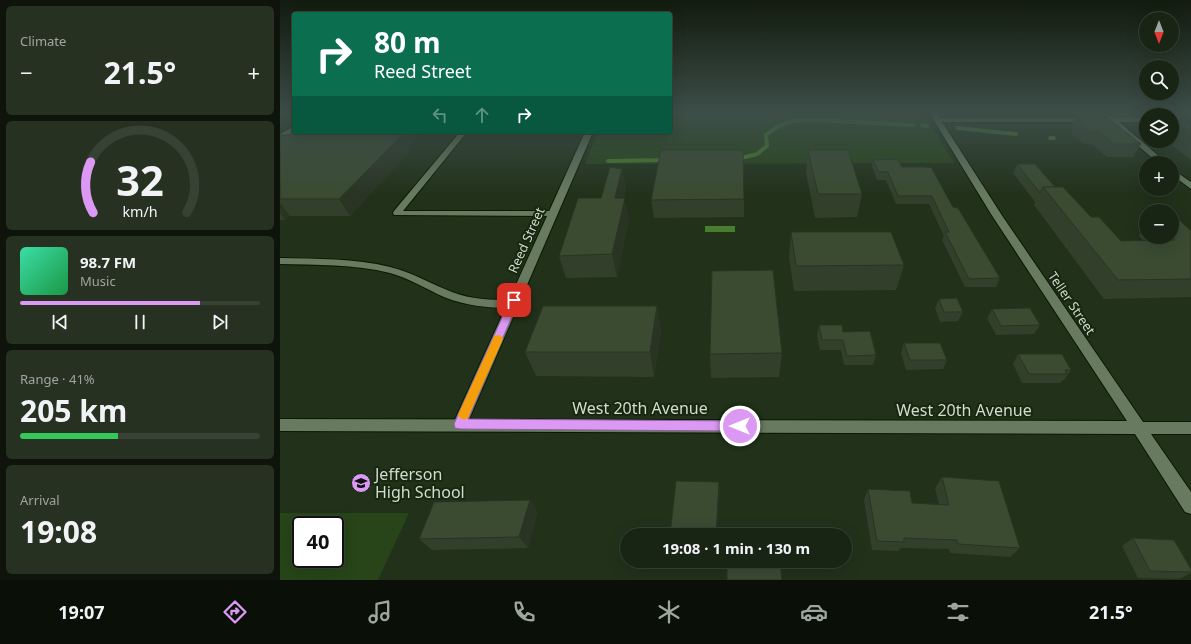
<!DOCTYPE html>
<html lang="en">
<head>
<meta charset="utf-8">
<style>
	:root { --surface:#192514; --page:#263122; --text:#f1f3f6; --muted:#9fa5a0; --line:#374234; --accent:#dc99f4 }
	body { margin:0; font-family:"Noto Sans",sans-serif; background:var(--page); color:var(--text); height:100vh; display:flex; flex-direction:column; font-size:15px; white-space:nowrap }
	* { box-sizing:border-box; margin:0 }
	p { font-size:13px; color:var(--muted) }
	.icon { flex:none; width:22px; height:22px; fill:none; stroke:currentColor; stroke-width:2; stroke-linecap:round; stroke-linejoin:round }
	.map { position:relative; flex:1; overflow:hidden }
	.panel { display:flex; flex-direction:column; gap:6px; padding:6px; background:#0e140b; width:280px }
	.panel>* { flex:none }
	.hud { position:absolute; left:12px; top:12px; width:380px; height:122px; border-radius:4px; box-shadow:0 4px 16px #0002,0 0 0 1px var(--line); background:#0b6e4f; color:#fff; overflow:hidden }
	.needle { width:26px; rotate:180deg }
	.fabs { position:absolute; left:859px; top:12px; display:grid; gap:8px }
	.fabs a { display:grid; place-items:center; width:40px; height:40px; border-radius:50%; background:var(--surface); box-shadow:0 4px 16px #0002,0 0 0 1px var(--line); font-size:20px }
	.speed { position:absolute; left:12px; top:516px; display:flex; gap:8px; font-size:20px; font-weight:700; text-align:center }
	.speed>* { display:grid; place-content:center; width:52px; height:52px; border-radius:50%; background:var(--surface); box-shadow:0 4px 16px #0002,0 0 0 1px var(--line); line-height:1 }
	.speed .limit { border:2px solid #111; border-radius:6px; background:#fff; color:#111 }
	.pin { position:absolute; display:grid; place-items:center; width:34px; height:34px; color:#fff; margin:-17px; border-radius:8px; box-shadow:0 2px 6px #0006 }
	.me { position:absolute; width:44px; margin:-22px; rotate:270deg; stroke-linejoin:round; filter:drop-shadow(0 0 3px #0008) }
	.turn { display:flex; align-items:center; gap:14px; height:84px; padding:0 16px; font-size:18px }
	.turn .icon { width:52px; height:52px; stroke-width:2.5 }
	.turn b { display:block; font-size:28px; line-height:34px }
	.lanes { display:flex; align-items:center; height:38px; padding:0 16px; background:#0003; justify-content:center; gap:20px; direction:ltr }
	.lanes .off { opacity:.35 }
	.big { font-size:30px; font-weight:700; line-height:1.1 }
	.panel .widget { flex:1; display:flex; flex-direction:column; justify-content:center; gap:6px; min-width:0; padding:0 14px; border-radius:6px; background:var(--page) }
	.panel .dial { align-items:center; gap:0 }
	.dial svg { height:104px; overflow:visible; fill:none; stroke:var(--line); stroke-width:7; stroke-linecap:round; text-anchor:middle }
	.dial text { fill:var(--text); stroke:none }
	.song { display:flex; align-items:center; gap:12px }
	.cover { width:48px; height:48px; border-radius:6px; background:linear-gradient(135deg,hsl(160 70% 55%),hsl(140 70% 35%)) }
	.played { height:4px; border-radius:2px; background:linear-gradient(90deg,var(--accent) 75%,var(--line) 75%) }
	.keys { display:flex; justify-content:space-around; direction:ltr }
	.heat { display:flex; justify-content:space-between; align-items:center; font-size:22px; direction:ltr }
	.charge { height:6px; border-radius:3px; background:linear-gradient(90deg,#34c759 41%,var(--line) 0) }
	.trip { position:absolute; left:340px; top:528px; width:232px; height:40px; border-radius:20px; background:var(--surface); box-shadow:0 4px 16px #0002,0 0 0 1px var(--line); font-weight:700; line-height:40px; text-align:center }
	.tab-bar { display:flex; height:64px; justify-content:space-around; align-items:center; background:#0a0f08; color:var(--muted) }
	.tab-bar .icon { width:28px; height:28px }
	.tab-bar .active { color:var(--accent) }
	.tab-bar b { font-size:18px; color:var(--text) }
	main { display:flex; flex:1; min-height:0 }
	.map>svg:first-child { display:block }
	.green { fill:#274518; fill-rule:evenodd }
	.water { fill:#497d2f }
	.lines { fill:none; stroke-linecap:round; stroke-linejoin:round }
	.stream { stroke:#497d2f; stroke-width:4 }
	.service-casing { stroke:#091904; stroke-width:2 }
	.minor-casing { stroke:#091904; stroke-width:2 }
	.tertiary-casing { stroke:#091904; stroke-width:2 }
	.service { fill:#687b60; fill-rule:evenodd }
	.minor { fill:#687b60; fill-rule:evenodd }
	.tertiary { fill:#687b60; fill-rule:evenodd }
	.wall { fill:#32402b }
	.shaded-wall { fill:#293423 }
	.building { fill:#3a4b32; stroke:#293423 }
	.route { fill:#dc99f4; stroke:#8f639f }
	.slow { fill:#f59e0b }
	.labels { text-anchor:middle; stroke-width:4; stroke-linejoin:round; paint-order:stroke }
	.street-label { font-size:13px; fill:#d1dccd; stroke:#172710 }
	.near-street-label { font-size:16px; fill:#d1dccd; stroke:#172710 }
	.near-poi-label { font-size:16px; fill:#d1dccd; stroke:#172710; text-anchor:start }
</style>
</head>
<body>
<main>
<section class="panel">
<div class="widget"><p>Climate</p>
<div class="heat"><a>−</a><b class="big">21.5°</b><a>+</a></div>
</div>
<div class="widget dial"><svg viewBox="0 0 100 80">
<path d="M14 69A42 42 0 1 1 86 69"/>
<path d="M14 69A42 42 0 0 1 12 30" stroke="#dc99f4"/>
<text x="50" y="56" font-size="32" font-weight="700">32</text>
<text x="50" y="72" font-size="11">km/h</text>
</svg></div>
<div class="widget">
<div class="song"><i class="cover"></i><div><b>98.7 FM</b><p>Music</p></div></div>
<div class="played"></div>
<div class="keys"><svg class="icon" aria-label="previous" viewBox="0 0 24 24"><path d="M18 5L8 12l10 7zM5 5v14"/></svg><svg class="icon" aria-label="pause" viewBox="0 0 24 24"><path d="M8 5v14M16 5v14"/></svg><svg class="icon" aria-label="next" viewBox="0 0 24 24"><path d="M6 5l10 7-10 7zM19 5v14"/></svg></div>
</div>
<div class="widget"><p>Range · 41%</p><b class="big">205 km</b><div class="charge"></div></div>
<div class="widget"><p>Arrival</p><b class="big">19:08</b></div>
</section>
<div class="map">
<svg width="911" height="580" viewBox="0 0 911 580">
	<rect width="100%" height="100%" fill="#21311a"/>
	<g class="green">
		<polygon points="390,114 644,114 674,163 305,164 318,132 390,132"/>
		<path d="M 0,513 L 129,513 L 98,580 L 0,580 ZM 21,525 L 55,525 L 55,559 L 21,559 Z"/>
	</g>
	<rect class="water" x="425" y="226" width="30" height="6"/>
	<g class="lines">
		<g class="stream">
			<polyline points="642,125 647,126"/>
			<polyline points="677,128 736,134"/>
			<polyline points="770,138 774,138"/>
			<polyline points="457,159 477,154 487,146 486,135 498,126 513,121 537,120 633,125"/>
			<polyline points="328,161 386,160"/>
		</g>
		<g class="service-casing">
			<g id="service">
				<polygon points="14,126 14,131 6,137 0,138 0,134"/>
				<polygon points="180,132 187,132 123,211 273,211 277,214 276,216 114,215 113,213 114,211"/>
				<path d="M 0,258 C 37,259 74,258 110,267 C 132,272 151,284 172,292 C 192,300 213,300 233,300 L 237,301 L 238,304 L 237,307 L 233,308 C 209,308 186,306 164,297 C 146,289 129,278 110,273 C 74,264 37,265 0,264 Z"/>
			</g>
		</g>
		<g class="minor-casing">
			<g id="minor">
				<polygon points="827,116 866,118 866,122 839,122 887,163 878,163 831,122 657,122 653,120 657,118 827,118"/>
				<polygon points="305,132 313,132 187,424 185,428 180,430 175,428 173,424"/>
				<polygon points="892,169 911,182 911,189 892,175"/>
			</g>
		</g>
		<g class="tertiary-casing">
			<polygon id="tertiary" points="650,114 657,114 721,214 863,422 911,422 911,434 871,434 911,492 911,514 905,512 855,434 0,431 0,419 847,421 711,214"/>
		</g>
		<use href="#service" class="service"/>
		<use href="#minor" class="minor"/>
		<use href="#tertiary" class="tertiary"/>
	</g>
	<g class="wall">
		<polygon points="797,114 819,114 861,144 853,157 827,157 812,144 804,144 792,134 792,124"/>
		<polygon points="895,114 911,114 911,160 886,141 892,141 892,131 894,128 892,126 892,119"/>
		<polygon points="14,132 141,132 128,146 130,151 70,216 10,216 5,220 0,220 0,135 10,135"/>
		<polygon points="528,150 582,194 577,217 535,218 526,172"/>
		<polygon points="593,160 622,167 673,207 720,278 716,287 685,287 662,240 664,236 649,204 616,204 606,180 597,180 592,167"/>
		<polygon points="737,164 775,187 811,217 841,241 863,240 859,236 866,225 866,237 892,237 911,230 911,297 824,299 754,205 755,202 733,173"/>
		<polygon points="342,169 346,190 344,198 349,219 337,277 286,278 279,256"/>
		<polygon points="464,199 464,217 374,218 371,200"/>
		<polygon points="511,232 624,265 616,290 514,291 509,257"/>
		<polygon points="659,299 683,312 678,321 660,322 655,308"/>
		<polygon points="377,306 381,331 374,377 256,376 245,352"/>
		<polygon points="712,309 760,325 754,334 716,335 707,318"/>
		<polygon points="539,325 563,332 596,355 593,365 564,365 561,350 540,350 537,335"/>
		<polygon points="624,343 667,360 663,369 626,370 621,353"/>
		<polygon points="502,353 499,377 431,378 430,354"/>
		<polygon points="738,354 791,370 784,380 783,380 780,383 742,383 733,364"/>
		<polygon points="662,477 740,548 730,557 670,553 669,549 621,548 618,551 592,550 584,500 588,489 632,503 659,504 655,488"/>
		<polygon points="258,512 248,548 152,550 139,539"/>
		<polygon points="853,538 911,569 911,573 899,579 858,578 842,546"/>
	</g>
	<g class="shaded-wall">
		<polygon points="118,132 141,132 128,146 130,151 70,216 59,199"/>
		<polygon points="342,169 346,190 339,219 335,198"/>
		<polygon points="345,198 349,219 337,277 332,254"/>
		<polygon points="0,203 10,216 5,220 0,213"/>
		<polygon points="377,306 381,331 374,377 370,352"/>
		<polygon points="439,482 440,490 437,535 436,535"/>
		<polygon points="250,500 258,512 248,548 239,537"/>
	</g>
	<g class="building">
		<polygon points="798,114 819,114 824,118 828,118 861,144 834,144 819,132 810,132 799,122"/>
		<polygon points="897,122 911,122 911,132"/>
		<polygon points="14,132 118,132 115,135 122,135 59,199 0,199 0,135 10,135"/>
		<polygon points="381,150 463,150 464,199 371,200"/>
		<polygon points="528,150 568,150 582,194 538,194"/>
		<polygon points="618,159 622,167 647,167 647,168 651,167 673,207 678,208 720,278 689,279 665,232 669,232 652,196 618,196 608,172 599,172 593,160"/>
		<polygon points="737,164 755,164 775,187 763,187 760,193"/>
		<polygon points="330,167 342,169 335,198 345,198 332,254 279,256 298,198 321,198"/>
		<polygon points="763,187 783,187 811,217 819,217 841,241 895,240 892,237 892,217 896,217 910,230 911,230 911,279 838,280"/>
		<polygon points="511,232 611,232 624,265 516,266"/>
		<polygon points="493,270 502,353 430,354 432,271"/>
		<polygon points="677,298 683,312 664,312 659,299"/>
		<polygon points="263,306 377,306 370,352 245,352"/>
		<polygon points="750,308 760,325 721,326 712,309"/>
		<polygon points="539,325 562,325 563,332 590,331 596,355 567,356 563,340 542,340"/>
		<polygon points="624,343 660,343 667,360 630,360"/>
		<polygon points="738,354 782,354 791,370 785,370 787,374 749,374"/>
		<polygon points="662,477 719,481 740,548 678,544 677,540 624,538 624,542 597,541 588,489 630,491 632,503 669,505"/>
		<polygon points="396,481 439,482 436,535 390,535"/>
		<polygon points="250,500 239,537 139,539 154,502"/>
		<polygon points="498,534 498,535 447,535"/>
		<polygon points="853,538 894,540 911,569 911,572 870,571"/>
		<polygon points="447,561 500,561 502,580 447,580"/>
	</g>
	<linearGradient id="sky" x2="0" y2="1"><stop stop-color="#121b0e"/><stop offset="0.58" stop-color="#3d4e49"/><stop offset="1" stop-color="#3d4e49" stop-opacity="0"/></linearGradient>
	<rect width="911" height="195" fill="url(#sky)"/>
	<polygon class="route" points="234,297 239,300 188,419 460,421 464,422 466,426 464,430 460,431 180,429 175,428 174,424 230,300"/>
	<polygon class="slow" points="218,335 221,336 223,339 189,415 188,418 184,420 180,418 178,415 213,339 214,336"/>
	<defs>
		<g id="school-disc" transform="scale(1)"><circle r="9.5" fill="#dc99f4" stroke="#172710"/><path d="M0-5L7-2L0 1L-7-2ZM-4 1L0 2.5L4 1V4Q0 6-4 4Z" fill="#111"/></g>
	</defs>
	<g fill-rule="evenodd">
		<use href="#school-disc" x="81" y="483"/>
	</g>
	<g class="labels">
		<g class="street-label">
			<text transform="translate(246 240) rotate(-66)" y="5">Reed Street</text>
			<text transform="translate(792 303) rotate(56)" y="5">Teller Street</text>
		</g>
		<g class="near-street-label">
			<text x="360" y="414">West 20th Avenue</text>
			<text x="684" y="416">West 20th Avenue</text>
		</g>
		<g class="near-poi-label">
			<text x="95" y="480">Jefferson<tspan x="95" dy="18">High School</tspan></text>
		</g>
	</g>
</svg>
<div class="fabs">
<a><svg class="needle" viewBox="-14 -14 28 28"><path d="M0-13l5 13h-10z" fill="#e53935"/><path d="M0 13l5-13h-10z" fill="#9fa5a0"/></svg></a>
<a><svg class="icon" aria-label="search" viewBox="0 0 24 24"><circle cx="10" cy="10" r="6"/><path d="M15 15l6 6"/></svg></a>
<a><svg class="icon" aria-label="layers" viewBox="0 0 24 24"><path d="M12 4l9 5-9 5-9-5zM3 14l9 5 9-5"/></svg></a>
<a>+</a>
<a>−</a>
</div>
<div class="speed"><div class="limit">40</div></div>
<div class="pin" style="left:234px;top:300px;background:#d93025"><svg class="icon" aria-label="arrive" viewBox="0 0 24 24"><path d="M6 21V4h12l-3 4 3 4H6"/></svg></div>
<svg class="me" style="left:460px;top:426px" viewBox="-20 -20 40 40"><circle r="17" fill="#dc99f4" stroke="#fff" stroke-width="3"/><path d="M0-11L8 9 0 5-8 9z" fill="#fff"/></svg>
<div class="trip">19:08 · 1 min · 130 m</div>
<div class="hud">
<div class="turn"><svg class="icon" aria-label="right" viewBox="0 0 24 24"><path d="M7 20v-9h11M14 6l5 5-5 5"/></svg><div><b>80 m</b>Reed Street</div></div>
<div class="lanes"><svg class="icon off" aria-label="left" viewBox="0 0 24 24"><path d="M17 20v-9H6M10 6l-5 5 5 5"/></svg><svg class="icon off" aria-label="ahead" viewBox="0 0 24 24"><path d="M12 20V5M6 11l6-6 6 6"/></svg><svg class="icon" aria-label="right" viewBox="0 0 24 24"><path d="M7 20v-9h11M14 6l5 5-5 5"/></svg></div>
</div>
</div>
</main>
<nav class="tab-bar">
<b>19:07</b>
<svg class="icon active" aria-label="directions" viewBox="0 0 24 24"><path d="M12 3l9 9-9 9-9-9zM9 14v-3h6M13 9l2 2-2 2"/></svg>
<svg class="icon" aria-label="music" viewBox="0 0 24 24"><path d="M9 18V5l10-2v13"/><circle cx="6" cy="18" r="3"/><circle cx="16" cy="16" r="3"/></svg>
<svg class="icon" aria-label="phone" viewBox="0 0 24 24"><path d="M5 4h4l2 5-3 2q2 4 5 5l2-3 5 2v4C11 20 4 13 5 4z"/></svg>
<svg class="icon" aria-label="climate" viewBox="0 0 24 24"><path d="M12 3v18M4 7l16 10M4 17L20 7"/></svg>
<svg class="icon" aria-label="car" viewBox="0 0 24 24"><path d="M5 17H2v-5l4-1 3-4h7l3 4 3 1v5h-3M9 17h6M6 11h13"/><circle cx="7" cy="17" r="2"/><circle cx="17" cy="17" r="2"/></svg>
<svg class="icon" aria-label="filters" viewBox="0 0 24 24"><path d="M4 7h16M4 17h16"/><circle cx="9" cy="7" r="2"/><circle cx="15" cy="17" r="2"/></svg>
<b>21.5°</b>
</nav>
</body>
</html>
